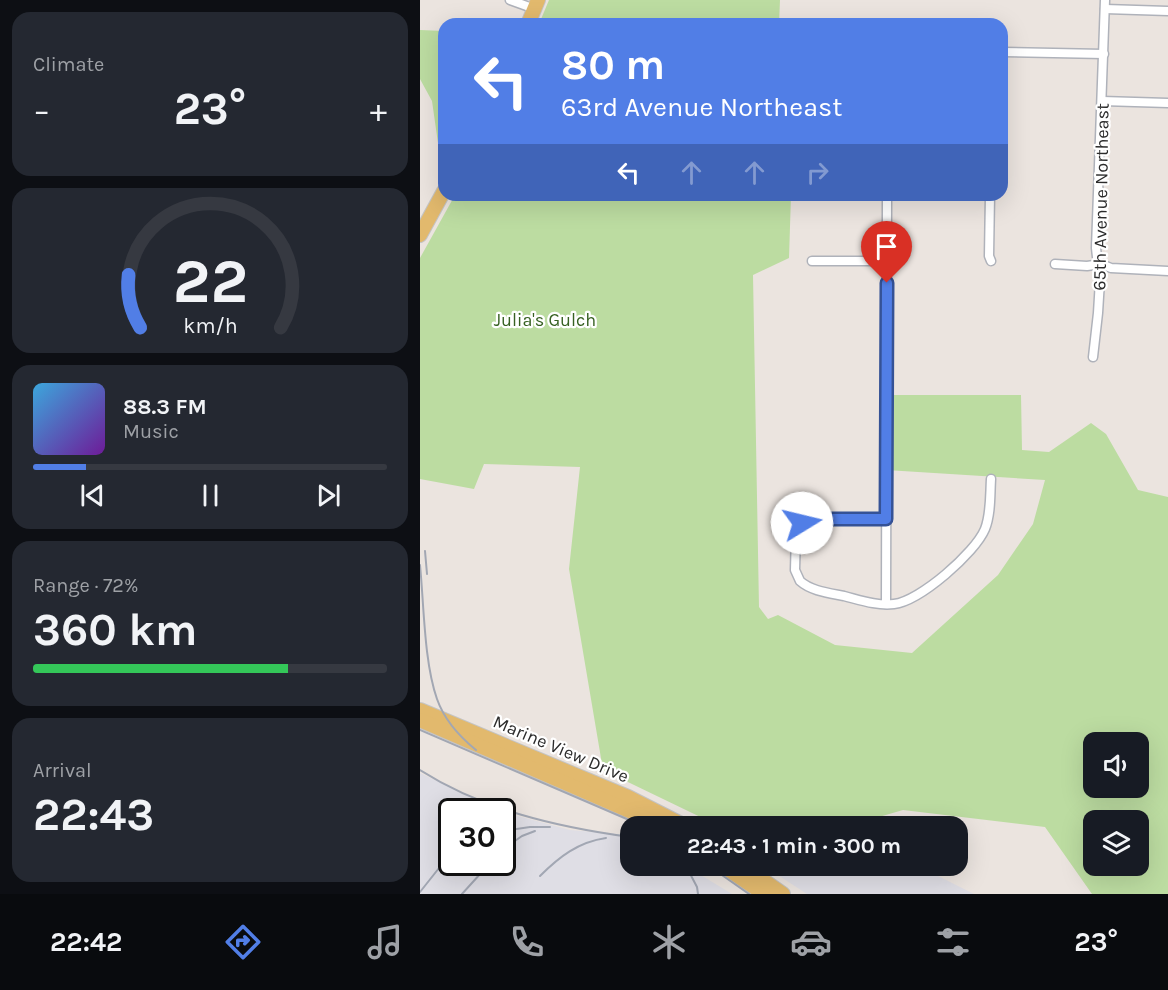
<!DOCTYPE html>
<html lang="en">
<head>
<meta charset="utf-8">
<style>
	:root { --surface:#171b24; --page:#242831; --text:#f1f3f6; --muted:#9ea1a6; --line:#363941; --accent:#517ee6 }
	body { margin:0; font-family:Karla,sans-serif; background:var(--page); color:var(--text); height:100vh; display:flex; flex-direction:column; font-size:22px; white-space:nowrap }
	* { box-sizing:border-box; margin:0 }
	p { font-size:20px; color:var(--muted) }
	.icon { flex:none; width:33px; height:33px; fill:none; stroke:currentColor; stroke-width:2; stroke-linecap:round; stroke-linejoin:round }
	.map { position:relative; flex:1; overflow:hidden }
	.details { display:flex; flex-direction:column; gap:12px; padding:12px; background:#0d0f14; width:420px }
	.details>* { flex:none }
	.banner { position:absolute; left:18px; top:18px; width:570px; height:183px; border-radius:18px; box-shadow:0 6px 24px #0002; background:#517ee6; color:#fff; overflow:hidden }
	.buttons { position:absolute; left:663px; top:732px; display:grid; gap:12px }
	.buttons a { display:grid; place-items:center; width:66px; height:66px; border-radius:12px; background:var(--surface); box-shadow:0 6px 24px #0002; font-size:30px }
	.speed { position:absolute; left:18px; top:798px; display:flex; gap:12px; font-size:30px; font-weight:700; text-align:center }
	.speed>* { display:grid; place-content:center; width:78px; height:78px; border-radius:50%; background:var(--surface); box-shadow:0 6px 24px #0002; line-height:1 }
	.speed .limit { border:3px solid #111; border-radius:9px; background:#fff; color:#111 }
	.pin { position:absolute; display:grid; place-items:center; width:51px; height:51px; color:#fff; margin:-62px -26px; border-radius:50% 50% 50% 0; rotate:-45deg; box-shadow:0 0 6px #0007 }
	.pin .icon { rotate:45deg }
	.me { position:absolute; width:66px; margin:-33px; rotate:81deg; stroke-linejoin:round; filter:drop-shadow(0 0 4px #0008) }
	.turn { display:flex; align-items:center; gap:21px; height:126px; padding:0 24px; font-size:27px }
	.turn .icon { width:78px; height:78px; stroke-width:2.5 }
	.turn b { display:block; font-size:42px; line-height:51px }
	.lanes { display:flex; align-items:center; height:57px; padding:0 24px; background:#0003; justify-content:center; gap:30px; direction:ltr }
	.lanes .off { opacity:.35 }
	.big { font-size:45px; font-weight:700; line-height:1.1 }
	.details .tile { flex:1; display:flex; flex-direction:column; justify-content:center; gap:9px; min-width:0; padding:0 21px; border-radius:18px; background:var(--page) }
	.details .dial { align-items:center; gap:0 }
	.dial svg { height:156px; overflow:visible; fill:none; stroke:var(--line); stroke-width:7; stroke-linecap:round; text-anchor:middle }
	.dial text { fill:var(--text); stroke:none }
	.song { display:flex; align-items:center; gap:18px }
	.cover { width:72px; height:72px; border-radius:9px; background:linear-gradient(135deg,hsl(200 70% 55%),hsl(280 70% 35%)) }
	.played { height:6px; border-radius:3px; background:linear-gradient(90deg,var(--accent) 15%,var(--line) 15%) }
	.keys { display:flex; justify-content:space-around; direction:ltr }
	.heat { display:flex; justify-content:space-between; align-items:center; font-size:33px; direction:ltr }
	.charge { height:9px; border-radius:4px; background:linear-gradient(90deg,#34c759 72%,var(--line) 0) }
	.trip { position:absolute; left:200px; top:816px; width:348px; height:60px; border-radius:18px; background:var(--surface); box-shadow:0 6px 24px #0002; font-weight:700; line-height:60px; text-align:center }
	.tabs { display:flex; height:96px; justify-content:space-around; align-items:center; background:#090b0e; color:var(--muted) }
	.tabs .icon { width:42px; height:42px }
	.tabs .selected { color:var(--accent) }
	.tabs b { font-size:27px; color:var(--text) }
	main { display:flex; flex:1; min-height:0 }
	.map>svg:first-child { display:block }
	.industrial { fill:#dfdee5 }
	.green { fill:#bcdca1; fill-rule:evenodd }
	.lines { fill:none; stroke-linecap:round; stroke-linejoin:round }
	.street-casing { stroke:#afb2ba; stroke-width:11 }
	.primary-casing { stroke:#c4c4c4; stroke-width:16 }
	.street { stroke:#fff; stroke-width:8 }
	.primary { stroke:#e2b96d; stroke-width:14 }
	.rail { stroke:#a2a7b3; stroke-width:2 }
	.route-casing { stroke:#355296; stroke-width:15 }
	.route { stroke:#517ee6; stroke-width:10 }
	.labels { text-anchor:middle; stroke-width:4.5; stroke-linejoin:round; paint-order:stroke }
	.street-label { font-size:18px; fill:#2b2b2b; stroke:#fff }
	.park-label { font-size:18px; fill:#376122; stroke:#fff }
</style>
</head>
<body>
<main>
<section class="details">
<div class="tile"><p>Climate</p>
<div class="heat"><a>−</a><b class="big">23°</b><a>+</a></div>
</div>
<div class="tile dial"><svg viewBox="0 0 100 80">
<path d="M14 69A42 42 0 1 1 86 69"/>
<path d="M14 69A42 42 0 0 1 8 42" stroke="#517ee6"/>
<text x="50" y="56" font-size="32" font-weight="700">22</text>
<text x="50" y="72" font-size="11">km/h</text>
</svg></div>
<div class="tile">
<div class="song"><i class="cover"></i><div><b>88.3 FM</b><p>Music</p></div></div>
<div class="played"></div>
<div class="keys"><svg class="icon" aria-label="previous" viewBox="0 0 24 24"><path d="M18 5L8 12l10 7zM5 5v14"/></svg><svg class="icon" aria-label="pause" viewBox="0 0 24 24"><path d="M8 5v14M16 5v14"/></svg><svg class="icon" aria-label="next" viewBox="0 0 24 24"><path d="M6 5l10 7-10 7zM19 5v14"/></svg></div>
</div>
<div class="tile"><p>Range · 72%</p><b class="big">360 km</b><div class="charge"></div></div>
<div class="tile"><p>Arrival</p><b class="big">22:43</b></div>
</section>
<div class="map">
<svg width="748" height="894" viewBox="0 0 748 894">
	<rect width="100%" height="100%" fill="#ebe4df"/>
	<g class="industrial">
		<polygon points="0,773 81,811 32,812 32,862 82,862 83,812 150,830 210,835 210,866 266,866 312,894 0,894"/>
		<polygon points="344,866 498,866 554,894 387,894"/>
	</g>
	<g class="green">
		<polygon points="129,0 360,0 359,24 119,24"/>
		<polygon points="0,30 24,31 24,144 18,143 12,101 0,79"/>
		<path d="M 35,195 L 371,195 L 369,258 L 333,275 L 339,607 L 348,619 L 358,615 L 415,645 L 492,653 L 578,575 L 613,524 L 625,480 L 466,470 L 466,395 L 601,395 L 602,450 L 629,452 L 671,423 L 686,434 L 718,490 L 748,497 L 748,894 L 672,894 L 625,827 L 483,810 L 428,826 L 299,826 L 183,770 L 149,569 L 160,467 L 64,464 L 54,489 L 0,479 L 0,258 ZM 674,742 L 718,742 L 718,788 L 674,788 ZM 674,820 L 718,820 L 718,866 L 674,866 Z"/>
	</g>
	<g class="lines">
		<g class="street-casing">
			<g id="street">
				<polyline points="90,0 115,9"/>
				<polyline points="685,9 748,11"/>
				<polyline points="582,52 684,54"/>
				<polyline points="682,101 748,103"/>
				<polyline points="570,195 569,256 571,261"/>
				<polyline points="392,261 467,261"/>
				<polyline points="635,264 667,266 681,264 691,268 748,271"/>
				<polyline points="673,357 678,313 681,264 677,257 676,248 685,0"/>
				<path d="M 466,519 L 395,519 L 382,523 L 376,533 L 375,570 L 380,581 C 391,591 409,593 424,596 C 440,600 457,606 474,604 C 500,601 555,553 565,529 C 571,514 570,495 571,479"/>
				<polyline points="466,604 467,195"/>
			</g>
		</g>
		<g class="primary-casing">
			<g id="primary">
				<polyline points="108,24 118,0"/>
				<polyline points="0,235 24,191"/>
				<polyline points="0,710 208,797 265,826"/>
				<polyline points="0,720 244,826"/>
				<polyline points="303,866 344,894"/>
				<polyline points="323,866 363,894"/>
			</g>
		</g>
		<use href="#street" class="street"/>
		<use href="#primary" class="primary"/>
		<g class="rail">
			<polyline points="5,551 7,574"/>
			<path d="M 0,565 C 4,605 4,662 17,699 C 24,719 40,737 56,750"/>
			<polyline points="0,730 223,826"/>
			<path d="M 0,770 C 63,810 137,827 210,837"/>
			<polyline points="82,831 110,827 130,827"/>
			<polyline points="82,850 102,836 115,831"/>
			<polyline points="266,866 277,887 278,894"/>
			<polyline points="289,866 329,894"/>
			<path d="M 120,876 C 139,857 158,842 186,838"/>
			<polyline points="0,892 23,863 32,856"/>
			<polyline points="42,894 71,862"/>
		</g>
	</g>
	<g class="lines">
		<g class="route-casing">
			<polyline id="route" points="382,523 395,519 466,519 467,283"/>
		</g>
		<use href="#route" class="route"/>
	</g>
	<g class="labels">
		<g class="street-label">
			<text transform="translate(681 197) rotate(-89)" y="6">65th Avenue Northeast</text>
			<text transform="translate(141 749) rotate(23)" y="6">Marine View Drive</text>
		</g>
		<g class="park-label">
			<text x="125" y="326">Julia's Gulch</text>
		</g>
	</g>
</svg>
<div class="buttons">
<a><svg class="icon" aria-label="sound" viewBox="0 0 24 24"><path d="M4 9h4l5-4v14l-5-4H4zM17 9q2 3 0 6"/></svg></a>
<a><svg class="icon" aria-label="layers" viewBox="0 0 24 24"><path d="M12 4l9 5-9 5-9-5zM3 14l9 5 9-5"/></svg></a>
</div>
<div class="speed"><div class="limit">30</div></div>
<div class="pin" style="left:467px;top:283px;background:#d93025"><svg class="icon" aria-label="arrive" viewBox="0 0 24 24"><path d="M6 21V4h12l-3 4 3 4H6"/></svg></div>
<svg class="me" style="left:382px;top:523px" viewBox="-20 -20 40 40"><circle r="19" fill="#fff"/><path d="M0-13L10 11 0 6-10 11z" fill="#517ee6"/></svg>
<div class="trip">22:43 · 1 min · 300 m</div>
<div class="banner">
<div class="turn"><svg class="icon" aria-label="left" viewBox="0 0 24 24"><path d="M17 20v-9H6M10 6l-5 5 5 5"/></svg><div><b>80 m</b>63rd Avenue Northeast</div></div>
<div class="lanes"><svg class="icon" aria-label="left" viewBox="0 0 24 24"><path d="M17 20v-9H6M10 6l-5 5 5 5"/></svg><svg class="icon off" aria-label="ahead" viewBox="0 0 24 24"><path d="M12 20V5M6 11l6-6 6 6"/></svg><svg class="icon off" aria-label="ahead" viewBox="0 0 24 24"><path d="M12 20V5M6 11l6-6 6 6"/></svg><svg class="icon off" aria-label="right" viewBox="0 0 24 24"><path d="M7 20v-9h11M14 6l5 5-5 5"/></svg></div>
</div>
</div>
</main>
<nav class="tabs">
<b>22:42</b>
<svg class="icon selected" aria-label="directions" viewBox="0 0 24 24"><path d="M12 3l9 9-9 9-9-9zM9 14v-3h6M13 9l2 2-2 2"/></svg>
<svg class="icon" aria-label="music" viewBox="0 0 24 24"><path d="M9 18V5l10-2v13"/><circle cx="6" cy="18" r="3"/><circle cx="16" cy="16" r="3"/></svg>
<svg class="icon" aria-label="phone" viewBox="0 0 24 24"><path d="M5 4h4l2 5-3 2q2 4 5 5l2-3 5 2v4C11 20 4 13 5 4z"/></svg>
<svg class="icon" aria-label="climate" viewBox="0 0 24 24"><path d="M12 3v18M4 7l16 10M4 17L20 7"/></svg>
<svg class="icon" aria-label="car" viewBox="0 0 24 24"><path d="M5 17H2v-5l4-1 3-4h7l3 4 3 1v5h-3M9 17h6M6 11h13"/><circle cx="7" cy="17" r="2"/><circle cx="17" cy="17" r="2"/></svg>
<svg class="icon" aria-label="filters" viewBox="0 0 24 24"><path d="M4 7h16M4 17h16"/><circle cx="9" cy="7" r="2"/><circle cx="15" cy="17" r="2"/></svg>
<b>23°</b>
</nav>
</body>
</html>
